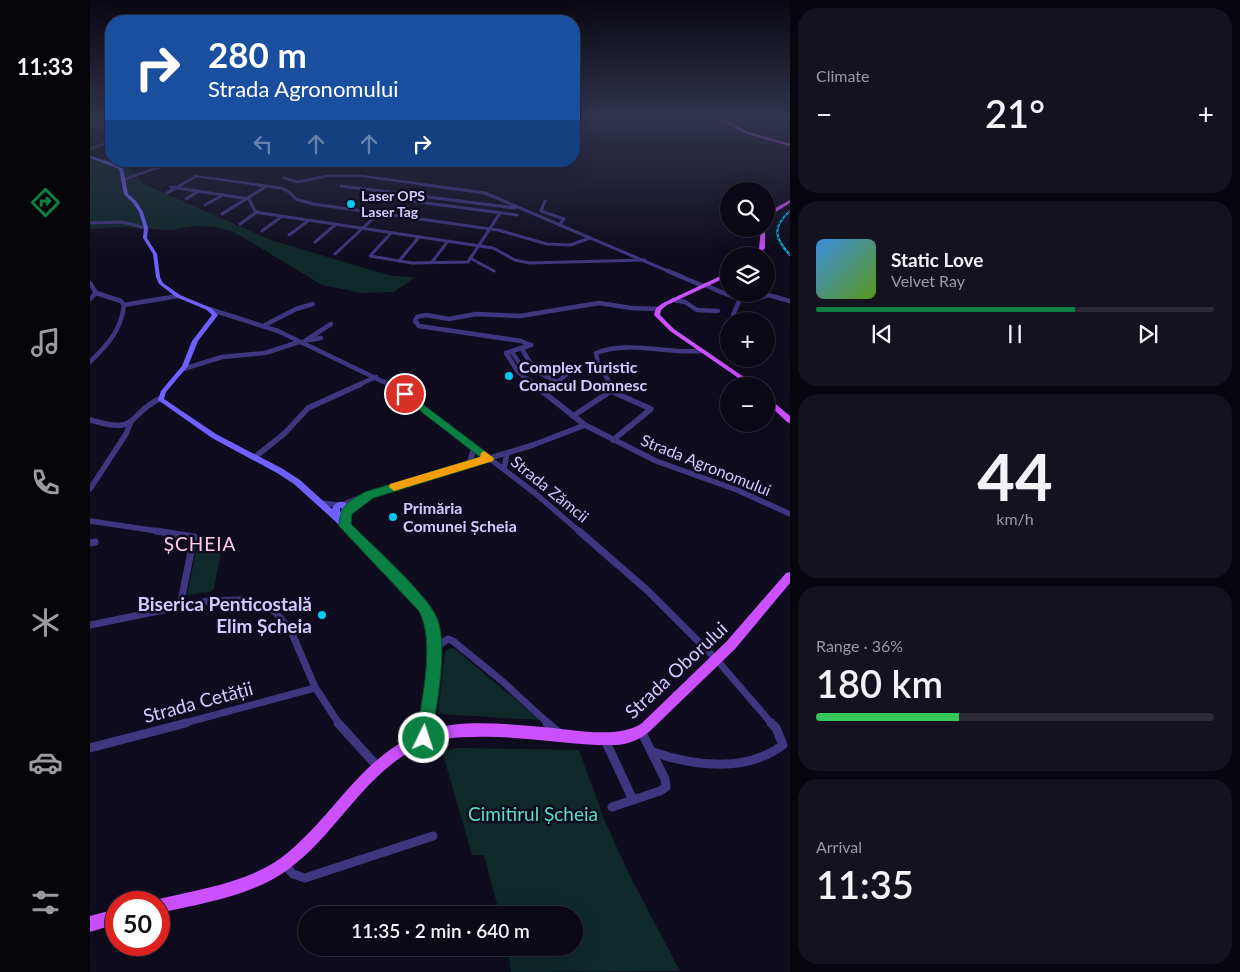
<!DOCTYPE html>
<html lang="en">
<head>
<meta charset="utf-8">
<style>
	:root { --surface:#0c0917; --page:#151220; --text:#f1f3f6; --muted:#9a9aa1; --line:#2c2a36; --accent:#0b8043 }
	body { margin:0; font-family:Lato,sans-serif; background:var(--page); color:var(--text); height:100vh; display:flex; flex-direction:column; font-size:19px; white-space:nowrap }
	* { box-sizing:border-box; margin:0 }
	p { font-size:16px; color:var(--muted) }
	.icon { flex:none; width:28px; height:28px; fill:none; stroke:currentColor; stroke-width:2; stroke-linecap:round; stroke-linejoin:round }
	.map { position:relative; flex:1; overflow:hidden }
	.sheet { display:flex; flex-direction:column; gap:8px; padding:8px; background:#07050d; width:450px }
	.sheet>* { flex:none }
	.hud { position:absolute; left:15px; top:15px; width:475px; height:152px; border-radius:20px; box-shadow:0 5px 20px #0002,0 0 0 1px var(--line); background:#1a4fa0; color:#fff; overflow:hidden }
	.controls { position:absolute; left:630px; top:182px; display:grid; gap:10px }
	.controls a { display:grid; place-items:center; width:55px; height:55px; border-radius:50%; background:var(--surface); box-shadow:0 5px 20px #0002,0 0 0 1px var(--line); font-size:25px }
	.speed { position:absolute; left:15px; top:891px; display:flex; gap:10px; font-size:25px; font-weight:700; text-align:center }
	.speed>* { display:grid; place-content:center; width:65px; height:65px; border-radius:50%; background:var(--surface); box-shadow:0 5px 20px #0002,0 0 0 1px var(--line); line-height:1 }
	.speed .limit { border:8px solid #d22; background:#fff; color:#111 }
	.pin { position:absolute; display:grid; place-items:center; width:42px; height:42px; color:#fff; margin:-21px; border:2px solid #fff; border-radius:50%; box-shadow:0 1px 5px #0007 }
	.me { position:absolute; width:55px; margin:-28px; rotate:4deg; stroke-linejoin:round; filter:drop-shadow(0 0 4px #0008) }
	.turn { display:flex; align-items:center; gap:18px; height:105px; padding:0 20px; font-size:22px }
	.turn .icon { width:65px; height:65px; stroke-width:2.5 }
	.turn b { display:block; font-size:35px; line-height:42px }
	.lanes { display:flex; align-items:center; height:48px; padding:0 20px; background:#0003; justify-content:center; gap:25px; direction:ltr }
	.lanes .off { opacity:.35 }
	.big { font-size:38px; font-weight:600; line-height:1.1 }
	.sheet .widget { flex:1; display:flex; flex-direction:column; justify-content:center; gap:8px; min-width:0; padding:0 18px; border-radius:20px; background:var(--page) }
	.sheet .dial { align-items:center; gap:0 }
	.dial b { font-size:65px; line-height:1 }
	.song { display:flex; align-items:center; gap:15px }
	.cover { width:60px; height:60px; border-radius:8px; background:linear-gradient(135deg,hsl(210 70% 55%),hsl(90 70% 35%)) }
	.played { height:5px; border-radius:2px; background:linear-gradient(90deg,var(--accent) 65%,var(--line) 65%) }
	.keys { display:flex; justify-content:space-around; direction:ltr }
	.heat { display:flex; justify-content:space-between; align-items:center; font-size:28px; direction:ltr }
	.charge { height:8px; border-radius:4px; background:linear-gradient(90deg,#34c759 36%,var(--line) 0) }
	.trip { position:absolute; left:208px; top:906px; width:285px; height:50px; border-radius:25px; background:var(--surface); box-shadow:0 5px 20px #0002,0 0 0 1px var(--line); font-weight:600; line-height:50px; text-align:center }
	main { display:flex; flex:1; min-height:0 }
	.menu { display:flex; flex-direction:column; width:90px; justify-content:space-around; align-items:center; background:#050409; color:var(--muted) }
	.menu .icon { width:35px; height:35px }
	.menu .selected { color:var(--accent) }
	.menu b { font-size:22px; color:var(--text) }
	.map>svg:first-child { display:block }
	.green { fill:#0f2829 }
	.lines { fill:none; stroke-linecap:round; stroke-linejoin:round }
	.minor-far5 { stroke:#3e367e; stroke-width:2.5 }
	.minor-far4 { stroke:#3e367e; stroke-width:3 }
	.minor-far3 { stroke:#3e367e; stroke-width:4.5 }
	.minor-far2 { stroke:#3e367e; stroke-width:5.5 }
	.minor-far1 { stroke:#3e367e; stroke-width:7 }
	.minor { stroke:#3e367e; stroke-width:9 }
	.secondary { fill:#7060ff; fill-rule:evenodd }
	.primary { fill:#cb50ff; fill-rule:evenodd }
	.rail-casing { stroke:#00caf4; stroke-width:2 }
	.rail { stroke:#100c1f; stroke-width:1; stroke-dasharray:2.5; stroke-linecap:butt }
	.route { fill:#0b8043; stroke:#07532c }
	.slow { fill:#f59e0b }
	.poi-dot { fill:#00caf4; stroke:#100c1f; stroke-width:2 }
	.labels { text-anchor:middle; stroke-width:5; stroke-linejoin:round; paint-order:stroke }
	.far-poi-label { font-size:14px; font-weight:bold; fill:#d4c9ff; stroke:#100c1f; text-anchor:start }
	.poi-label { font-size:16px; font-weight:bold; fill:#d4c9ff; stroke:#100c1f; text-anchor:start }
	.street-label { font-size:16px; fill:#d4c9ff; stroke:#100c1f }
	.quarter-label { font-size:19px; letter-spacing:1px; fill:#ffcbe8; stroke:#100c1f }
	.near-poi-label { font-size:19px; font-weight:bold; fill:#d4c9ff; stroke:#100c1f; text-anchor:end }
	.near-street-label { font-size:19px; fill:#d4c9ff; stroke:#100c1f }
	.near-park-label { font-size:19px; fill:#55e0c7; stroke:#100c1f }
</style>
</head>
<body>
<main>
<nav class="menu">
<b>11:33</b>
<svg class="icon selected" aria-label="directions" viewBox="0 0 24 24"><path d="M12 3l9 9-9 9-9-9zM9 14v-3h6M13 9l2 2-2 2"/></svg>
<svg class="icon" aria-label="music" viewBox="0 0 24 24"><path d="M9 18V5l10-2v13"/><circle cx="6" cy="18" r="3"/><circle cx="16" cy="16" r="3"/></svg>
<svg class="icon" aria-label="phone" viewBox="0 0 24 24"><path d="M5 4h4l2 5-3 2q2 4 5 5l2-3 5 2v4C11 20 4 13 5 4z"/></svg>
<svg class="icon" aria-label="climate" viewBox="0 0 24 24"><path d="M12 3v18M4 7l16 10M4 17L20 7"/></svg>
<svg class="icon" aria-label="car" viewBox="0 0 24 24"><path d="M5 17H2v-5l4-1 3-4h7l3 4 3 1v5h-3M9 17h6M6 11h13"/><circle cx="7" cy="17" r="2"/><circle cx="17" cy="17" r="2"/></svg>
<svg class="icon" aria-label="filters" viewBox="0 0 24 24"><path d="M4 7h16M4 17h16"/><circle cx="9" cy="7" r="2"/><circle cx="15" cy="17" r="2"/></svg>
</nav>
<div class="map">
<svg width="700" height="972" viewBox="0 0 700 972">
	<rect width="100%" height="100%" fill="#100c1f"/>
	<g class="green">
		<path d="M 0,157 C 29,161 34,159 54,184 L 181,240 L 291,273 L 302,276 L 325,277 L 304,292 L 272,293 L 232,285 L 144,232 L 125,227 L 104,226 L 80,230 L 32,227 L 0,229 Z"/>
		<polygon points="128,548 131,552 124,589 120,592 97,595 106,551"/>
		<polygon points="360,648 365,649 450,720 348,714 355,652"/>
		<polygon points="370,748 489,750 514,819 539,874 590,971 421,972 417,948 484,948 484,915 410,915 394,855 382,855 352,751"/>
	</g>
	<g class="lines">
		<g class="minor-far5">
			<polyline points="0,127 21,123"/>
			<polyline points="0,149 21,141"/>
			<polyline points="31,168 49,161"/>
			<polyline points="105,176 170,185"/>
			<polyline points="194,178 208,182 237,176 272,176 338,185"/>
			<polyline points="32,180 87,161"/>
			<polyline points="91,185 107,176"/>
		</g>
		<g class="minor-far4">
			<polyline points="161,184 191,188 199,192 206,199 223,204 408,230 457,244 480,245 500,238"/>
			<polyline points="329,184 395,193 580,272"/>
			<polyline points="251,186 425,208"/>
			<polyline points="81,187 159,199 165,211 171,213 403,248 425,260 439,263 555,260"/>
			<polyline points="77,193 93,184"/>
			<polyline points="96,199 109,191"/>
			<polyline points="314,200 427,215"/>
			<polyline points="455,201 451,211 474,219 469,225"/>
			<polyline points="115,205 133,195"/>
			<polyline points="132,214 177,186"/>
			<polyline points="0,223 32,222 56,228"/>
			<polyline points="150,224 167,212"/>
			<polyline points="172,231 191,217"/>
			<polyline points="301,233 280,256 322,263 378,262 410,213"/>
			<polyline points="199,235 218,221"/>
			<polyline points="225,242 245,225"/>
			<polyline points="245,254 289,213"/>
			<polyline points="380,258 404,271"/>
			<polyline points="309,261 329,237"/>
			<polyline points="342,262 358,241"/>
		</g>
		<g class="minor-far3">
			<polyline points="578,271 613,286"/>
			<polyline points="0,283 6,293"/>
			<path d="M 615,285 C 636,294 655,305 678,295 L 700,301"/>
			<polyline points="6,293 31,301 34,305"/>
			<polyline points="0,299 6,293"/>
			<polyline points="583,300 595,302 607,310 628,311"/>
			<polyline points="34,305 88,296"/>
			<polyline points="119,309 188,331 300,385"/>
			<polyline points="643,315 650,299"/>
			<polyline points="175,325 206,309 223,304"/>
			<polyline points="220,340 231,338"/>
			<polyline points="212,343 241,324"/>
			<polyline points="441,345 431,341 329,326 325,321 327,317 336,315 359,319 386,314 430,316 509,303 541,308 568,309"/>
			<polyline points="441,345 416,353 428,372 445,385"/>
			<polyline points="432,349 445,371 464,380 466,384"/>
			<polyline points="421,351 430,364 431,373"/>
			<path d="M 0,362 C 18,344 31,331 34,305"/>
			<polyline points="443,365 457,365 476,375 464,385"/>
			<polyline points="93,369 132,357 175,353 209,342"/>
			<polyline points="268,385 286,377"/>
			<path d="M 521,385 L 508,363 L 506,353 C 538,340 577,354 611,351"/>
		</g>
		<g class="minor-far2">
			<polyline points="298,384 315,394 446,494 490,532"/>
			<polyline points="443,384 495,425 566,461 647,490 700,514"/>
			<polyline points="520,384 521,391"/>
			<polyline points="521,391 561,409 523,440"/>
			<polyline points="453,392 466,384"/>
			<polyline points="483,416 521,391"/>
			<path d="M 0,420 C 51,435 34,416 71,398"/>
			<polyline points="165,457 195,433 218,408 271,384"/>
			<polyline points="379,465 384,447"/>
			<polyline points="414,469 417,453"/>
			<polyline points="0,489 36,434 40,424"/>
			<polyline points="231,503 249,505"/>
			<polyline points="252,505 274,496 443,445 495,425"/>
			<polyline points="257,511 271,500"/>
			<polyline points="0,521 74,532"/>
			<polyline points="255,526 256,512"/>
		</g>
		<g class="minor-far1">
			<polyline points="66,531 104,537 90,606"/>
			<polyline points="489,531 558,591 626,659 682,724"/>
			<polyline points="0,543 5,542"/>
			<polyline points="0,625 118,601 153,600 169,604 184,611 200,629 225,687 249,724"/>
			<polyline points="345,648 358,639 363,641 412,681 459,724"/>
			<polyline points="91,724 225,688"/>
		</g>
		<g class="minor">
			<polyline points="248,723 287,766"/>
			<polyline points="457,723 470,734"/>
			<polyline points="514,738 543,800"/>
			<polyline points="0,748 96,723"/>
			<path d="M 563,752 C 604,766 656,773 693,745 L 686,728 L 681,723"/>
			<polyline points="522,807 570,791 576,787 575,779 551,731"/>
			<polyline points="194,864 203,874 215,878 343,836"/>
		</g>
		<path class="secondary" d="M 0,156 L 23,163 L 33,168 L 38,194 L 46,201 L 53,212 L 58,228 L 57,238 L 67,254 L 70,277 L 73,283 L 90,295 L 121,308 L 128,315 L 108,341 L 98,366 L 76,392 L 74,399 L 126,434 L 193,469 L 210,480 L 242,509 C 251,491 271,512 252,518 L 337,604 C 340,610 344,616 346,622 C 355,651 346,682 342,711 C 340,721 342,733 338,742 L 334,743 L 330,742 C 327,733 330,720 331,711 C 337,676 347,643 331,610 L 246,522 L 204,484 L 187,473 L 122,438 L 68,400 L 71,391 L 92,366 L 102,341 L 122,315 L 117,310 L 86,297 L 69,284 L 66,277 L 63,254 L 53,238 L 54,228 L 49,212 L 43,203 L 34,194 L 29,169 L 0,158 ZM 250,508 L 252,508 L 251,512 L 250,511 Z"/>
		<g class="primary">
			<polygon points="626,118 630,118 659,132 700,144 700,146 657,134"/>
			<polygon points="700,200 700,203 684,213 676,220 676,216 680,211"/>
			<polygon points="671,229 675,229 675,248 668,256 663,256 669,248"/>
			<polygon points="639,272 639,276 577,305 571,310 570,315 584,329 667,386 660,386 580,331 564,315 566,308 573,303"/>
			<polygon points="676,396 700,416 700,423 697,422 676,402"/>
			<path d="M 700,572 L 700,583 L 645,649 L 560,731 C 551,739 539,744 527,745 C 479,746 432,735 384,737 C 369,737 353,738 339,743 C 278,765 250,831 200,868 C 163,896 113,903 69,913 L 69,902 L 63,902 L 69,899 C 110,889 156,883 191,858 C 246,816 269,755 338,730 C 371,719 418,724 452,727 C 480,729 529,740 552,723 L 637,641 L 696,573 Z"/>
			<polygon points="26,909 26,924 0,932 0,916"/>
		</g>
		<g class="rail-casing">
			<path id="rail" d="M 700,211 C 682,227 684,238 700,255"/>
		</g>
		<use href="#rail" class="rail"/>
	</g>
	<linearGradient id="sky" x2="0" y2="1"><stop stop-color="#090711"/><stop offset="0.46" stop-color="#31344d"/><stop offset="1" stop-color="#31344d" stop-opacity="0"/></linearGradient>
	<rect width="700" height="254" fill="url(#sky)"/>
	<path class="route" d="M 315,391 L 404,458 L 403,461 L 283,498 L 262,514 L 261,524 C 280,544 345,600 349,624 C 357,658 346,703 342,738 L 340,744 L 334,746 L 328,744 L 326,738 C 331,702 346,643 329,611 L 249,526 C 250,505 258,502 275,492 L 390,457 L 311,396 L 311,392 Z"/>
	<polygon class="slow" points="394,451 404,458 403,461 304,491 299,487 300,484 390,457 391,453"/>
	<g class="poi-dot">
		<circle cx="261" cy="204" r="5"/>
		<circle cx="419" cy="376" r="5"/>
		<circle cx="303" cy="517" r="5"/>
		<circle cx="232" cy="615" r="5"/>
	</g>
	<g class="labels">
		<g class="far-poi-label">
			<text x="271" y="201">Laser OPS<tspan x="271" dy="16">Laser Tag</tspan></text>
		</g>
		<g class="poi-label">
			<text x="429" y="373">Complex Turistic<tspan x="429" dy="18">Conacul Domnesc</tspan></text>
			<text x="313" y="514">Primăria<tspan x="313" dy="18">Comunei Șcheia</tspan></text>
		</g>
		<g class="street-label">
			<text transform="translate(616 465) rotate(22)" y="6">Strada Agronomului</text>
			<text transform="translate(460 489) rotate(39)" y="6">Strada Zămcii</text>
		</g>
		<g class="quarter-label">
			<text x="110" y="551">ȘCHEIA</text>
		</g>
		<g class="near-poi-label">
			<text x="222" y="611">Biserica Penticostală<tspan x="222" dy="22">Elim Șcheia</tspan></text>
		</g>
		<g class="near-street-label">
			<text transform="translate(586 670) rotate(-43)" y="7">Strada Oborului</text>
			<text transform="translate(108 702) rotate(-15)" y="7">Strada Cetății</text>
		</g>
		<g class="near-park-label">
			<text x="443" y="821">Cimitirul Șcheia</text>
		</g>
	</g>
</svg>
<div class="controls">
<a><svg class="icon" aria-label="search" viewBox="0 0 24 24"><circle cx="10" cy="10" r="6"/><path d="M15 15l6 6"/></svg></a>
<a><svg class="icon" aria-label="layers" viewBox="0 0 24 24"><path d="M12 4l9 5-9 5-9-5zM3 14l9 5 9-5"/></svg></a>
<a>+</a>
<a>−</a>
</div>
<div class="speed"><div class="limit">50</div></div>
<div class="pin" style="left:315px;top:394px;background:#d93025"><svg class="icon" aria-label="arrive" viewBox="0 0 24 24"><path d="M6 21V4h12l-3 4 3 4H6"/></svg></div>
<svg class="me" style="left:334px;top:738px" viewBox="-20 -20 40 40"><circle r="17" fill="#0b8043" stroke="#fff" stroke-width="3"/><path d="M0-11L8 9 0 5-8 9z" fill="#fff"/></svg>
<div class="trip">11:35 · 2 min · 640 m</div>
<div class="hud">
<div class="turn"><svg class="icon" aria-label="right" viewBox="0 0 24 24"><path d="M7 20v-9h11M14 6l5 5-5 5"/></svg><div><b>280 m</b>Strada Agronomului</div></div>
<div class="lanes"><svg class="icon off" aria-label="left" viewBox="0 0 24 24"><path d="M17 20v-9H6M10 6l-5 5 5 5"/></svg><svg class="icon off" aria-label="ahead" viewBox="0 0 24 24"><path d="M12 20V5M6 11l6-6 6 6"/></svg><svg class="icon off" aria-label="ahead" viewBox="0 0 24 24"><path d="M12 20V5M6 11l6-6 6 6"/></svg><svg class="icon" aria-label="right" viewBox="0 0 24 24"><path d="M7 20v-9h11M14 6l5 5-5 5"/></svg></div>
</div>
</div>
<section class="sheet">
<div class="widget"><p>Climate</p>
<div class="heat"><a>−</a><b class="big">21°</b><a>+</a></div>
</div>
<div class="widget">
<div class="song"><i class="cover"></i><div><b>Static Love</b><p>Velvet Ray</p></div></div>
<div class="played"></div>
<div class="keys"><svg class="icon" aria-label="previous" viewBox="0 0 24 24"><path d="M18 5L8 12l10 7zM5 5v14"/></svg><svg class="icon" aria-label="pause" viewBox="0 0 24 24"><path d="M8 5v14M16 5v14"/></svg><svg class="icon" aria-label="next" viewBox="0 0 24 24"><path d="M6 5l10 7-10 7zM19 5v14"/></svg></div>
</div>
<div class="widget dial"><b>44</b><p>km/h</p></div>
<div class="widget"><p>Range · 36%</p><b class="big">180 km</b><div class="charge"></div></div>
<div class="widget"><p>Arrival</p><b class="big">11:35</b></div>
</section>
</main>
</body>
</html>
